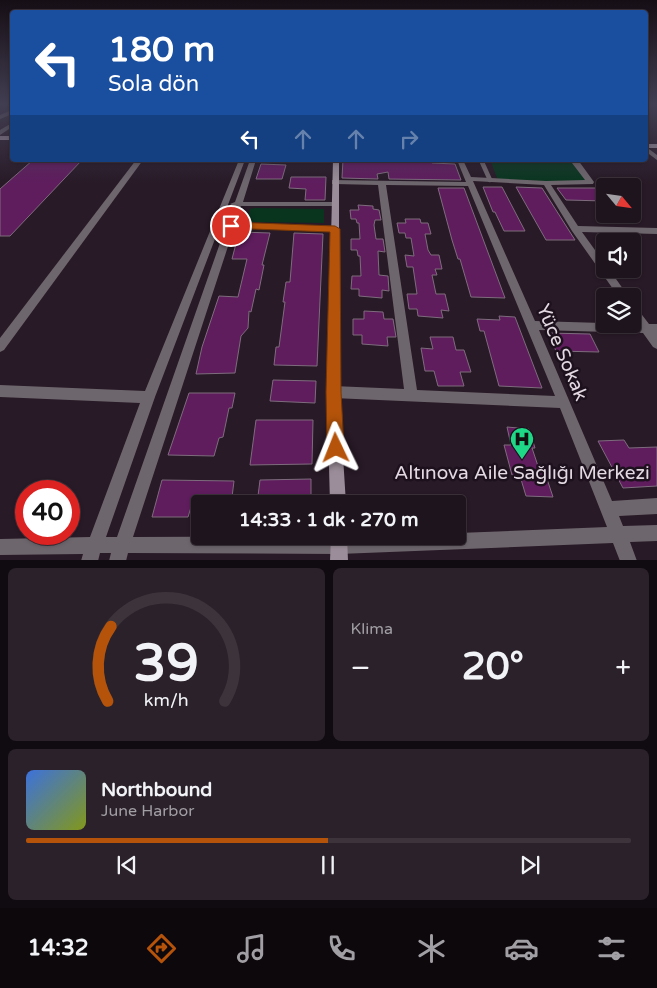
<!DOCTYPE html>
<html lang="tr">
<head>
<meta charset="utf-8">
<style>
	:root { --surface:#1e141d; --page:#2b212a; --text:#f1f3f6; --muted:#a19ea4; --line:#3c333b; --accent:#b45309 }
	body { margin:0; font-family:"Varela Round",sans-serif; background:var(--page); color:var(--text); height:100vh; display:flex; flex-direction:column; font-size:19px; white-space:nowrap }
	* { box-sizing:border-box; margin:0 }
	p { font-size:16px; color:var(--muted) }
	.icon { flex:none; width:28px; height:28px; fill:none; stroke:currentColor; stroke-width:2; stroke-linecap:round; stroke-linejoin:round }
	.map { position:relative; height:560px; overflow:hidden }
	.side { display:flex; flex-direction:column; gap:8px; padding:8px; background:#100b10; flex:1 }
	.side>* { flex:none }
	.top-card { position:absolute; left:10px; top:10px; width:638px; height:152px; border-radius:5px; box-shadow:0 1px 4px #0004,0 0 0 1px var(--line); background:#1a4fa0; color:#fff; overflow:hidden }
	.needle { width:32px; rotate:119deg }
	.buttons { position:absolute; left:596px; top:178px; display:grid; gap:10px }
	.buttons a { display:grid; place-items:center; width:45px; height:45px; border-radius:5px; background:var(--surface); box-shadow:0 1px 4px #0004,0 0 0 1px var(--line); font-size:25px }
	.speed { position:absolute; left:15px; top:480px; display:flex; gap:10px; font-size:25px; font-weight:700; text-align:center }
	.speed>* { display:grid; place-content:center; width:65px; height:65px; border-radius:50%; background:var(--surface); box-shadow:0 1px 4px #0004,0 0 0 1px var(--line); line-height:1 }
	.speed .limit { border:8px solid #d22; background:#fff; color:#111 }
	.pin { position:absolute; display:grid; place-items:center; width:42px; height:42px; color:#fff; margin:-21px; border:2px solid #fff; border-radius:50%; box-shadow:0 1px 5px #0007 }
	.me { position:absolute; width:55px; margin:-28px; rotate:358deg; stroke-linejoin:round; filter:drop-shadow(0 0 4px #0008) }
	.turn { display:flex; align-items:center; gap:18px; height:105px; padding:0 15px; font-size:22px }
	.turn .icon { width:65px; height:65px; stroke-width:2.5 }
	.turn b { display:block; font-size:35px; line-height:42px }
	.lanes { display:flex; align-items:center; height:48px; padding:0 15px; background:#0003; justify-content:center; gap:25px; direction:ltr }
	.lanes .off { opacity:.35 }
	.big { font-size:38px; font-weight:700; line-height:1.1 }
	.side .widget { flex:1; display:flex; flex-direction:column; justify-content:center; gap:8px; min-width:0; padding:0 18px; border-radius:8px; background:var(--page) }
	.side .dial { align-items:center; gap:0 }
	.dial svg { height:130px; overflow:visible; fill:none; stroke:var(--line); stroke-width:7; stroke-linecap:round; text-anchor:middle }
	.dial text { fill:var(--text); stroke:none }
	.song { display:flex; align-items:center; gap:15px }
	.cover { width:60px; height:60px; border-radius:8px; background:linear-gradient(135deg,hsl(220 70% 55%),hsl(70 70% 35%)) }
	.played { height:5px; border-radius:2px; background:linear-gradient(90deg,var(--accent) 50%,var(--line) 50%) }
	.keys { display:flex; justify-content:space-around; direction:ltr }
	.heat { display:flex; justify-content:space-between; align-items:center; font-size:28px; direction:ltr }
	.side .tiles { flex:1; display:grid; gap:8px; grid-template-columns:1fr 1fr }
	.widget:last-child { grid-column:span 2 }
	.trip { position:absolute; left:191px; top:495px; width:275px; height:50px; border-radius:5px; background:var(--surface); box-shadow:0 1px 4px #0004,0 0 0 1px var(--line); font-weight:700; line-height:50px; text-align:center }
	.menu { display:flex; height:80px; justify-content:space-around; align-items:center; background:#0c080c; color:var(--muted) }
	.menu .icon { width:35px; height:35px }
	.menu .active { color:var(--accent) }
	.menu b { font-size:22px; color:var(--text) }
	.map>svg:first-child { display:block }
	.green { fill:#09351f }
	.building { fill:#5f1d5e; stroke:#7e6c7d }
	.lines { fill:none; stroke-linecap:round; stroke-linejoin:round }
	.lane { stroke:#6e666d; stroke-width:4.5 }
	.street { fill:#6e666d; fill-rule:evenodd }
	.secondary { fill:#9b8e9a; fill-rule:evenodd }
	.route { fill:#b45309; stroke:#753606 }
	.labels { text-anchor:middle; stroke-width:5; stroke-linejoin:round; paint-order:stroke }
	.near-street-label { font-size:19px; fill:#e3d9e2; stroke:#1e111e }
	.near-poi-label { font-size:19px; fill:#e3d9e2; stroke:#1e111e }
</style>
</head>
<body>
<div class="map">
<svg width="657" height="561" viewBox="0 0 657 561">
	<rect width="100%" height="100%" fill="#281a27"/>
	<g class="green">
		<polygon points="491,162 573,163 588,182 500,180 497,178"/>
		<polygon points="255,208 324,209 324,223 251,222 247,220 250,209"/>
	</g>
	<g class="building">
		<polygon points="33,160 82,160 10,236 0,236 0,189"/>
		<polygon points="343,160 431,160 432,163 455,164 461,180 389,179 388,172 377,174 378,179 342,178"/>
		<polygon points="261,164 286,165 282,179 256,179"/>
		<polygon points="291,177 326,177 325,200 305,200 306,189 289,188"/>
		<polygon points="483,187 502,187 525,231 504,231 495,212 493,212"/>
		<polygon points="516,187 542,188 575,240 546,240"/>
		<polygon points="438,188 464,188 505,298 471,297 460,259 458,259 452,240"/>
		<polygon points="557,188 598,188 605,197 605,201 566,200"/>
		<polygon points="358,205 373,206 373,209 379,210 381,220 375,220 374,225 376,239 383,239 385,252 378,251 379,275 388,276 389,291 382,290 382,298 359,296 359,289 351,289 352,276 361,276 360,256 358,256 357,250 351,250 351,239 360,239 359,223 357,223 356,219 351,219 350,210 359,210"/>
		<polygon points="405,219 420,219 421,223 428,223 431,234 425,234 428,250 431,255 439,255 442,269 435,269 437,275 432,275 436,294 445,294 449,311 441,310 443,318 418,316 417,309 409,309 407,294 417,294 413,267 407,267 405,255 414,256 411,238 406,238 405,233 399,233 397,223 406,223"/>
		<polygon points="239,232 270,233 262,265 264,265 259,290 256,289 251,312 249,311 248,328 241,336 235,373 196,374 202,347 219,296 238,297 247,259 232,259"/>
		<polygon points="294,233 323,234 317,366 274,365 276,347 279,347 285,302 283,302 286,282 290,282"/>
		<polygon points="364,311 383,312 384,319 393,319 396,337 387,337 388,346 362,344 362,335 353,335 353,319 364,319"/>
		<polygon points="499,316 515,317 542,388 499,386 484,331 480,331 477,319 500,320"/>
		<polygon points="548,333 590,334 599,352 556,351"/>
		<polygon points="430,337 453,337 456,350 464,350 471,372 460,372 464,386 438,386 434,371 425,371 421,348 433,349"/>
		<polygon points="273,380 316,381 315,403 270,401"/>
		<polygon points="189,393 235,393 232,408 229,408 223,437 219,438 214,456 168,455"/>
		<polygon points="256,420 313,420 312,464 250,465"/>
		<polygon points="507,427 529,429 535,448 532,448 540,472 545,473 553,497 526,496 520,476 512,475 504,445 511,445"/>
		<polygon points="624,440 629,448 657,447 657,486 623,488 598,441"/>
		<polygon points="311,479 311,504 257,504 260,480"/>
		<polygon points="162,480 234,481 232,497 248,504 192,504 188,517 152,517"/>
	</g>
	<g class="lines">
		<polyline class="lane" points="481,160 490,180"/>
		<g class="street">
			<polygon points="12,110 12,114 0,119 0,115"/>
			<polygon points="12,123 12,127 0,135 0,130"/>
			<polygon points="645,146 657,155 657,160 645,151"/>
			<polygon points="136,160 143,160 4,350 0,352 0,338"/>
			<path d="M 239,160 L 245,160 L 155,397 L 106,537 L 117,537 L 233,206 L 230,204 L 235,202 L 250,160 L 256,160 L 243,202 L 335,202 L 339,204 L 335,206 L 241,206 L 236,223 L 335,226 L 339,229 L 335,232 L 234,228 L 133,537 L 458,536 L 458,533 L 607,527 L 560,408 L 333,398 L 328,396 L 327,392 L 328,388 L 333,386 L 404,389 L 378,185 L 335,184 L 332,184 L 332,180 L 466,182 L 457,160 L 463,160 L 471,177 L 546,181 L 585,180 L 572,163 L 488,162 L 485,160 L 578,160 L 594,182 L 593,184 L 551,185 L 578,226 L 657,228 L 657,234 L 582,232 L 605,264 L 605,269 L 609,269 L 628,296 L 618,296 L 572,231 L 544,185 L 473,181 L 535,321 L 636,324 L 632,319 L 632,306 L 636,307 L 649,324 L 657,324 L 657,349 L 653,347 L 643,333 L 539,330 L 612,501 L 657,498 L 657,514 L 619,516 L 623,526 L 657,525 L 657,541 L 630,542 L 637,561 L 620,561 L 613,543 L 339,554 L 128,553 L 126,561 L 109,561 L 111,553 L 100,553 L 98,561 L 81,561 L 83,554 L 0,555 L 0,539 L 90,537 L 140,403 L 0,397 L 0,385 L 145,391 ZM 386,185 L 468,186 L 555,396 L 417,390 Z"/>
		</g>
		<g class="secondary">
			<rect x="0" y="136" width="12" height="4"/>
			<rect x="645" y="144" width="12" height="4"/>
			<polygon points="333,160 339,160 339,392 346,504 330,504 327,392"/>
			<polygon points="331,536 347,536 348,561 330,561"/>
		</g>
	</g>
	<linearGradient id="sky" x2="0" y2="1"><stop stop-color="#160e15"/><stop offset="0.57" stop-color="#423e52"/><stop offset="1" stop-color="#423e52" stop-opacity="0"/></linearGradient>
	<rect width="657" height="183" fill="url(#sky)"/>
	<polygon class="route" points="231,222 335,226 340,229 341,392 344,448 341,453 336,456 330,453 327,448 326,392 330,232 227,228 226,226"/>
	<defs>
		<g id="hospital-pin" transform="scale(1.25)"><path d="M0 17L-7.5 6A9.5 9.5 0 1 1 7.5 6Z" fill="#1fd887" stroke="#1e111e"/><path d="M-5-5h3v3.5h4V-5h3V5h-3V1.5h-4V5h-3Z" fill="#111"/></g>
	</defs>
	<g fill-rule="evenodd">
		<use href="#hospital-pin" x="522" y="439"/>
	</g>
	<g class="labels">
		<g class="near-street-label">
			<text transform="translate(563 352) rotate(67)" y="7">Yüce Sokak</text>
		</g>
		<g class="near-poi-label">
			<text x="522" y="479">Altınova Aile Sağlığı Merkezi</text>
		</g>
	</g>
</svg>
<div class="buttons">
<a><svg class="needle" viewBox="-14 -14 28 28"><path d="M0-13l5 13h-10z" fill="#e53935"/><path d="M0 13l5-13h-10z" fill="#a19ea4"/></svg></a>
<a><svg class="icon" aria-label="sound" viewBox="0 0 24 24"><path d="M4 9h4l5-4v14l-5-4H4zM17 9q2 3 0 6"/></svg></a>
<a><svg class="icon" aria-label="layers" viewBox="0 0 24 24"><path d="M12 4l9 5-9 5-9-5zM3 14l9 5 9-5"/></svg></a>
</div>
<div class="speed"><div class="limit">40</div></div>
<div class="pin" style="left:231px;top:226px;background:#d93025"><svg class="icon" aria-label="arrive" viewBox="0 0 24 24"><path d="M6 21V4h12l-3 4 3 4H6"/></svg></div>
<svg class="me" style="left:336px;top:448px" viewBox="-20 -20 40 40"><path d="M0-17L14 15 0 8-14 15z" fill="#b45309" stroke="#fff" stroke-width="4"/></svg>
<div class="trip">14:33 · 1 dk · 270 m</div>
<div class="top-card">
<div class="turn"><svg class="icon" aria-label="left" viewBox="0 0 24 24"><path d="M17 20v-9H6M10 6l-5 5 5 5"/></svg><div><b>180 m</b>Sola dön</div></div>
<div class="lanes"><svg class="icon" aria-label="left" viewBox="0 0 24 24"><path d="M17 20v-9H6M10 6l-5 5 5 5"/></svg><svg class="icon off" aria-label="ahead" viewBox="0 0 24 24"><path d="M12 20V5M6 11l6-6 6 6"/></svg><svg class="icon off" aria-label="ahead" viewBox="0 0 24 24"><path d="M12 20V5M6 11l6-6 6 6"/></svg><svg class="icon off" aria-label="right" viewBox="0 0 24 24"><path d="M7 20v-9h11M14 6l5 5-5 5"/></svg></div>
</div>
</div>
<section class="side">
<div class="tiles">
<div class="widget dial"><svg viewBox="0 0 100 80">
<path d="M14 69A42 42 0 1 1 86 69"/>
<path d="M14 69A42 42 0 0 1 16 23" stroke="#b45309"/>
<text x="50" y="56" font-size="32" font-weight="700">39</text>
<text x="50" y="72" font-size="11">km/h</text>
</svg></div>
<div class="widget"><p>Klima</p>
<div class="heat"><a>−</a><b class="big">20°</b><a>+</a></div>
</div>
<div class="widget">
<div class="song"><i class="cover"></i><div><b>Northbound</b><p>June Harbor</p></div></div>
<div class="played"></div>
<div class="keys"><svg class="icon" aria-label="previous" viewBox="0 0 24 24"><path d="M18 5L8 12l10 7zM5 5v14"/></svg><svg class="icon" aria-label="pause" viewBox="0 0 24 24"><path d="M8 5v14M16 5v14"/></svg><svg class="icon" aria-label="next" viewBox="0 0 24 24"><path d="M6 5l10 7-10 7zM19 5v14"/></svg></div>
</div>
</div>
</section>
<nav class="menu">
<b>14:32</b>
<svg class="icon active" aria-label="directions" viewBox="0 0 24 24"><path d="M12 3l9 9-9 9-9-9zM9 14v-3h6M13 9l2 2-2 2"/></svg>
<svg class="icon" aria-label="music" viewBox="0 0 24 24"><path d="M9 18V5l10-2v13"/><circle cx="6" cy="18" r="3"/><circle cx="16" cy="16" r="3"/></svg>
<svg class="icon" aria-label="phone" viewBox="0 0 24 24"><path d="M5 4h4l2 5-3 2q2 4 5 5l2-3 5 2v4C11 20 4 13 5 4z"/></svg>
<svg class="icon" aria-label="climate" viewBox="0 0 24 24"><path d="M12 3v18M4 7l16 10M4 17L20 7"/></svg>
<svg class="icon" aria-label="car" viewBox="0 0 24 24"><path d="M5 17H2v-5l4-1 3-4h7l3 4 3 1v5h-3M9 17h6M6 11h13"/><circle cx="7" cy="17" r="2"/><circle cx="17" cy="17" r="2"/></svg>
<svg class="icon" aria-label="filters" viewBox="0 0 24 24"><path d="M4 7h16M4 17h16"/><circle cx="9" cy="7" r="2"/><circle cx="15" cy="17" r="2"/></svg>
</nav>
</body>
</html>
